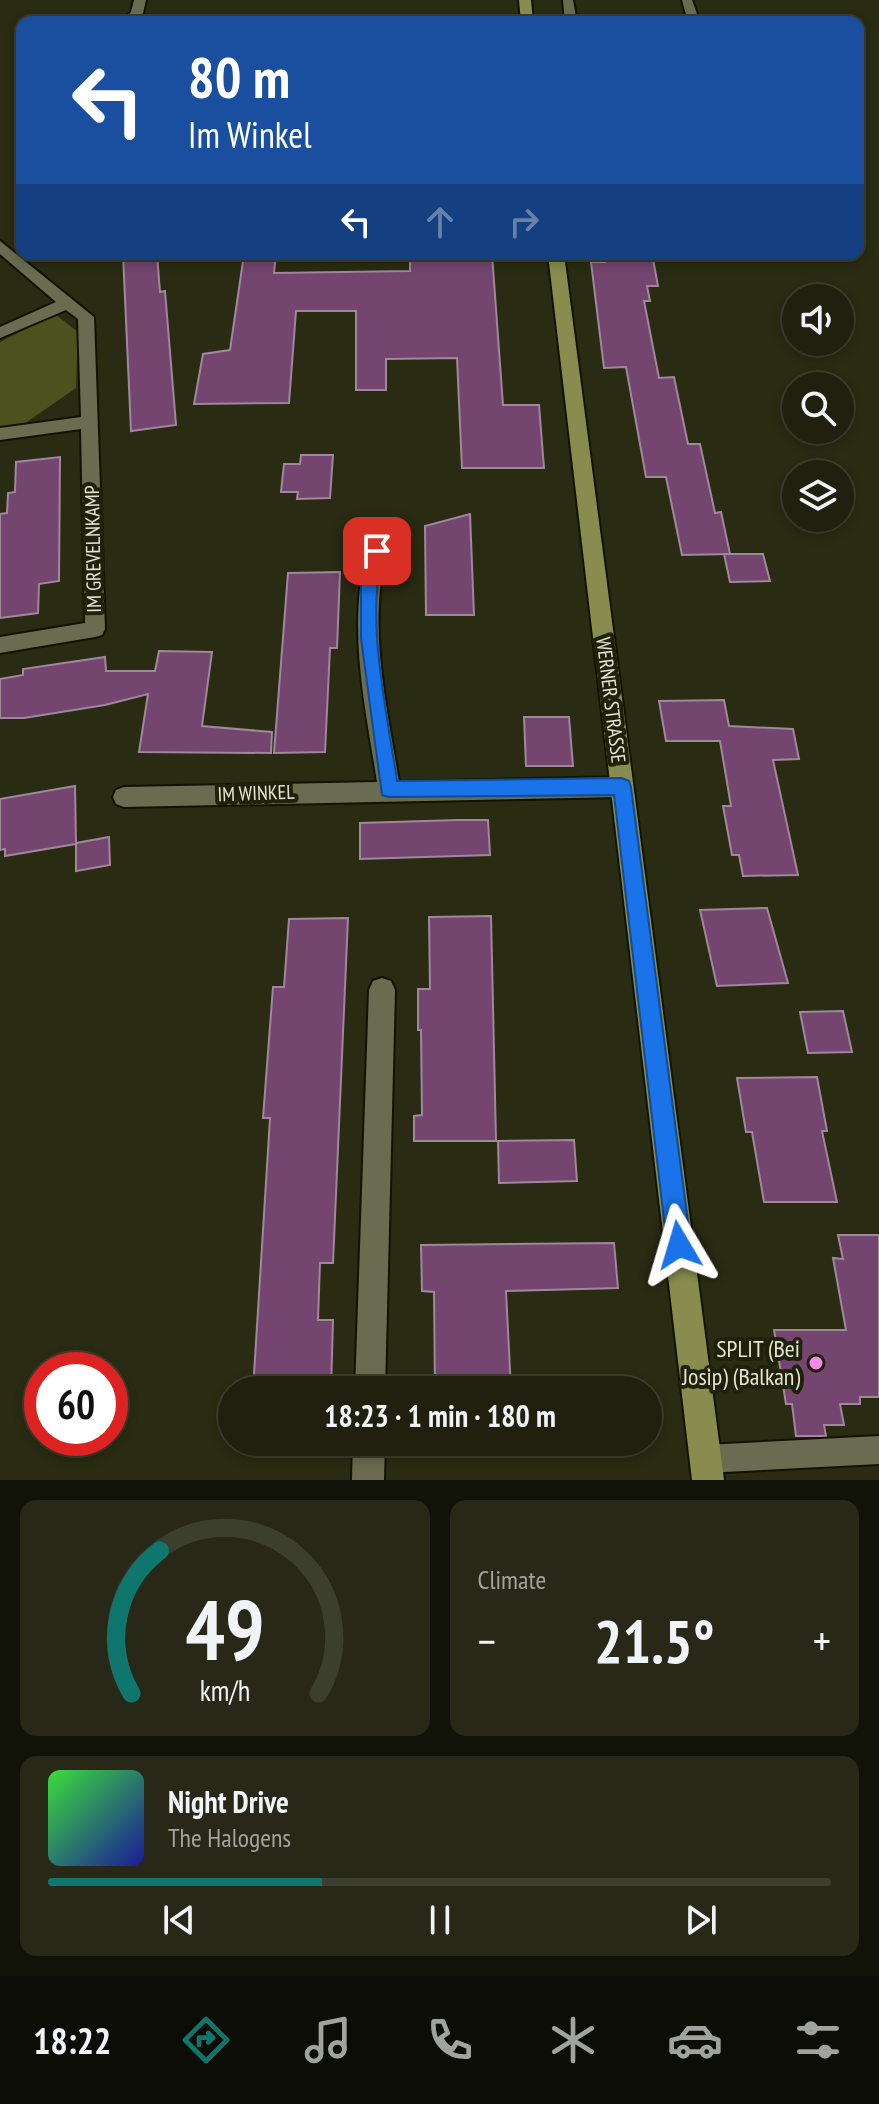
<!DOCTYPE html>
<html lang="en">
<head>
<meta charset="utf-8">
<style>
	:root { --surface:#1f200e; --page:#272817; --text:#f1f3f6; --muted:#a1a39e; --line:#3c3e2e; --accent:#0f766e }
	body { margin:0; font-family:"PT Sans Narrow",sans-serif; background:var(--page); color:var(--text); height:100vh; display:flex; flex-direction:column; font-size:30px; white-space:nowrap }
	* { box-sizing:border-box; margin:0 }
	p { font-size:26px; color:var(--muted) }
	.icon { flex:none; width:44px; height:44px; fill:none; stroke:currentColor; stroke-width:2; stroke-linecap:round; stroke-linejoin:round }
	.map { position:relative; height:1480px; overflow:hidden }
	.panel { display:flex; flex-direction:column; gap:20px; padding:20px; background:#111208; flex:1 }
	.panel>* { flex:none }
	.hud { position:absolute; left:16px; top:16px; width:848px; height:244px; border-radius:16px; box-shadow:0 4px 12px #0003,0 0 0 2px var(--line); background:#1a4fa0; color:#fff; overflow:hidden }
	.fabs { position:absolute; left:782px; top:284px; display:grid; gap:16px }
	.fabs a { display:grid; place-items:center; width:72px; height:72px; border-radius:50%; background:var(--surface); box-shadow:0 4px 12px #0003,0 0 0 2px var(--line); font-size:40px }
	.speed { position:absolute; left:24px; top:1352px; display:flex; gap:16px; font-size:40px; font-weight:700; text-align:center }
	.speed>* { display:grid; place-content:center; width:104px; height:104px; border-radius:50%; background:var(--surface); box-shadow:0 4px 12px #0003,0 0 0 2px var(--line); line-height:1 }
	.speed .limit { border:12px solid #d22; background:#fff; color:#111 }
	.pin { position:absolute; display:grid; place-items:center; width:68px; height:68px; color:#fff; margin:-34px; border-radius:16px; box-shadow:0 4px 12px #0006 }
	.me { position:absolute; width:88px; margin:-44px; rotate:353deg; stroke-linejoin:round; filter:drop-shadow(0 0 6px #0008) }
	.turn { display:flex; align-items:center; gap:28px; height:168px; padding:0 40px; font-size:36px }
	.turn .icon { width:104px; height:104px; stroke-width:2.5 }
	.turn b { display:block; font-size:56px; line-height:68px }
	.lanes { display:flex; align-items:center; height:76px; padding:0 40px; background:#0003; justify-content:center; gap:40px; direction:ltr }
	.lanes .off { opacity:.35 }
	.big { font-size:60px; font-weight:600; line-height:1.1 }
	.panel .card { flex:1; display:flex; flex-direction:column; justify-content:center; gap:12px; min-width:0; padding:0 28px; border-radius:16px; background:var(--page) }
	.panel .dial { align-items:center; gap:0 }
	.dial svg { height:208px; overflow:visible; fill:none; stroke:var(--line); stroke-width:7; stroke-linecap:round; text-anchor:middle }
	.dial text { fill:var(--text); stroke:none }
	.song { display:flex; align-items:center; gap:24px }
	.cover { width:96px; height:96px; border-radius:12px; background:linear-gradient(135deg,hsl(120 70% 55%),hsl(240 70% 35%)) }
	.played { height:8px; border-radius:4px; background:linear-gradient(90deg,var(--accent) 35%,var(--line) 35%) }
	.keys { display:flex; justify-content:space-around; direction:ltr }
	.heat { display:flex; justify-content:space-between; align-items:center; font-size:44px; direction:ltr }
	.panel .tiles { flex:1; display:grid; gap:20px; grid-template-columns:1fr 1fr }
	.card:last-child { grid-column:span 2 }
	.trip { position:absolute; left:218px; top:1376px; width:444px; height:80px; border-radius:40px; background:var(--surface); box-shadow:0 4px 12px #0003,0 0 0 2px var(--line); font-weight:600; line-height:80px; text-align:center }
	.tabs { display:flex; height:128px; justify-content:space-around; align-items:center; background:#0c0d06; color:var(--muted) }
	.tabs .icon { width:56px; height:56px }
	.tabs .selected { color:var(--accent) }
	.tabs b { font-size:36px; color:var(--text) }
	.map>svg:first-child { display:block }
	.green { fill:#4d511d }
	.building { fill:#73456f; stroke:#9f879c; stroke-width:2 }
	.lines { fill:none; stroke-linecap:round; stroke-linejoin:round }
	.service-casing { stroke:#121300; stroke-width:4 }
	.minor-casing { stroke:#121300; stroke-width:4 }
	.primary-casing { stroke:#121300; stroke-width:4 }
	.service { fill:#696c50; fill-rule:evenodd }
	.minor { fill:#696c50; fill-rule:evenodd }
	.primary { fill:#888d4f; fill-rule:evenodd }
	.route { fill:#1a73e8; stroke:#114b97; stroke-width:2 }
	.poi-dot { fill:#f689ee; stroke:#1f2108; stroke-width:3 }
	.labels { text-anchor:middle; stroke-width:8; stroke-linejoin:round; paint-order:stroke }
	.street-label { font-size:20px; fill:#e3e5d6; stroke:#1f2108 }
	.near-poi-label { font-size:24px; fill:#e3e5d6; stroke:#1f2108; text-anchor:end }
</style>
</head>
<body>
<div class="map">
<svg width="879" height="1480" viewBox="0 0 879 1480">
	<rect width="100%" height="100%" fill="#292b12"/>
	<polygon class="green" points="55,314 78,332 76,388 24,424 0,427 0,342"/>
	<g class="building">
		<polygon points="123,254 157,254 160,292 165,291 176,425 131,431"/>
		<polygon points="244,254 276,254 274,273 410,271 410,260 456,260 456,254 492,254 503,405 539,405 544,468 462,468 457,358 386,359 386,390 356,390 356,311 296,311 289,403 194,404 203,354 230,350"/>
		<polygon points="604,254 652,254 658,286 647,286 650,301 644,301 659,378 674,377 688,444 700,444 715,513 721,512 730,554 682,555 666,477 646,477 626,367 604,368 591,262 605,262"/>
		<polygon points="301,455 333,455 330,498 297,499 298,492 281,492 284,464 300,464"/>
		<polygon points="60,457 59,581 39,584 38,613 0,618 0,514 7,513 8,493 15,492 16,462"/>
		<polygon points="470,514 474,615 426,615 425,526"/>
		<polygon points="724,554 763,554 770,581 730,582"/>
		<polygon points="340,572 337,648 330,648 325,752 274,753 288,573"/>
		<polygon points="159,651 212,652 202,726 272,732 271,753 139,752 148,694 105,705 24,718 0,718 0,679 23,675 23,669 105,657 106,671 155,671"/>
		<polygon points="724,700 729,726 793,729 799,759 773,760 798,875 743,876 739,855 732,855 723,806 731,806 720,741 666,741 659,701"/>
		<polygon points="524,717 569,717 573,766 526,766"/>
		<polygon points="75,786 76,843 109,837 110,865 76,871 76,844 5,856 5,849 0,850 0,799"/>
		<polygon points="458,820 488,820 490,855 360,859 360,823"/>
		<polygon points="767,908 788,983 717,986 700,910"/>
		<polygon points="491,916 496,1141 414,1141 414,1116 422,1115 421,1030 418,1030 418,989 430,989 429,917"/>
		<polygon points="348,918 333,1263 320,1263 318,1320 333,1320 331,1390 253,1390 270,1118 263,1118 273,987 284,987 289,919"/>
		<polygon points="843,1011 852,1052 808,1053 800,1012"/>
		<polygon points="817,1077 827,1131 822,1131 837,1202 764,1202 752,1132 746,1132 737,1078"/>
		<polygon points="574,1140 577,1181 499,1183 498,1141"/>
		<polygon points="838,1235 879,1235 879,1397 860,1397 860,1404 840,1404 844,1425 824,1425 826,1436 796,1436 792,1404 786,1404 774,1330 846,1330 833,1258 843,1259"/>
		<polygon points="614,1243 618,1288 506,1291 511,1390 435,1390 434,1292 422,1291 421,1245"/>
	</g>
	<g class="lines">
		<g class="service-casing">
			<g id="service">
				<polygon points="563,0 573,0 577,22 565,22"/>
				<polygon points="682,0 692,0 700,22 688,22"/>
				<polygon points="879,1436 879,1464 705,1473 695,1469 691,1459 695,1449 705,1445"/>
			</g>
		</g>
		<g class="minor-casing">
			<g id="minor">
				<polygon points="134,0 146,0 143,13 135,22 122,22 131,12"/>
				<polygon points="0,241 94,317 105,629 102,635 95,637 0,653 0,637 85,623 81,429 0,440 0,428 81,417 78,319 66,310 0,338 0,327 56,302 0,254"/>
				<path d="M 377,544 L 384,546 L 387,551 C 367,627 387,706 399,782 L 622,777 L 630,780 L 633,787 L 630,794 L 622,797 L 124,807 L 116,804 L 113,797 L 116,790 L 124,787 L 377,782 C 365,706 347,627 367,551 L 370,546 Z"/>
				<polygon points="382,978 391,981 395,990 385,1390 355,1390 369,990 373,981"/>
				<polygon points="353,1442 385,1442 384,1480 352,1480"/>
			</g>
		</g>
		<g class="primary-casing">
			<g id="primary">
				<polygon points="519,0 531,0 533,22 521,22"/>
				<polygon points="548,254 564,254 724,1480 692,1480"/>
			</g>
		</g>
		<use href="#service" class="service"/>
		<use href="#minor" class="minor"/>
		<use href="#primary" class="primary"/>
	</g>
	<path class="route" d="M 377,545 L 385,551 C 363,610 388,718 397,781 L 622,778 L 629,781 L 631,787 L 691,1245 L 687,1253 L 679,1257 L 670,1253 L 667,1245 L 614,795 L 389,797 L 382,795 L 361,638 L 361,571 L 371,547 Z"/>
	<circle class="poi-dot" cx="816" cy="1363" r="8"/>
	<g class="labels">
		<g class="street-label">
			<text transform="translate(93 549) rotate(-91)" y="7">IM GREVELNKAMP</text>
			<text transform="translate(611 700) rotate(83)" y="7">WERNER STRASSE</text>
			<text transform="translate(256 793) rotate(-2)" y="7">IM WINKEL</text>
		</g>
		<g class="near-poi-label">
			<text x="800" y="1357">SPLIT (Bei<tspan x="800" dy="28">Josip) (Balkan)</tspan></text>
		</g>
	</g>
</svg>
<div class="fabs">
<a><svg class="icon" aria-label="sound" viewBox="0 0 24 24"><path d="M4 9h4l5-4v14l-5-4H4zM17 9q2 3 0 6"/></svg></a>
<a><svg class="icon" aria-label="search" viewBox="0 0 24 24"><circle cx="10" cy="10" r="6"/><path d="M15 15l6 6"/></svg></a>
<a><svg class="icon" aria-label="layers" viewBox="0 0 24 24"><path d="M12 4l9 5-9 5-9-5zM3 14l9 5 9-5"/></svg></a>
</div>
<div class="speed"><div class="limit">60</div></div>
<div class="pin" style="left:377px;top:551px;background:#d93025"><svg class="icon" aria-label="arrive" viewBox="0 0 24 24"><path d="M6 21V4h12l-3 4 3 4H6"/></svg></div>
<svg class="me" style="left:679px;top:1245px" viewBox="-20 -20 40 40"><path d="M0-17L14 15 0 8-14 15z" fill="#1a73e8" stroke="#fff" stroke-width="4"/></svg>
<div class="trip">18:23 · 1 min · 180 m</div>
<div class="hud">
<div class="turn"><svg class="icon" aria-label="left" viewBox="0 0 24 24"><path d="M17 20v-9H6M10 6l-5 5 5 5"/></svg><div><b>80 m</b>Im Winkel</div></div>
<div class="lanes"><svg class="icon" aria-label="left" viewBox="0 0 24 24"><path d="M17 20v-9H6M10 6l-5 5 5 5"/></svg><svg class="icon off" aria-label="ahead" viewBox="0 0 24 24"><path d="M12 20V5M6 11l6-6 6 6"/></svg><svg class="icon off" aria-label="right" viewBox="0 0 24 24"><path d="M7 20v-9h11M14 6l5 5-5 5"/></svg></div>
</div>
</div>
<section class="panel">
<div class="tiles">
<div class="card dial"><svg viewBox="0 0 100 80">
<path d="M14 69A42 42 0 1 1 86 69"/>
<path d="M14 69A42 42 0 0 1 25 14" stroke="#0f766e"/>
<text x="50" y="56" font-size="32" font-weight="700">49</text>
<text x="50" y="72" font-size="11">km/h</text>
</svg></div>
<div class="card"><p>Climate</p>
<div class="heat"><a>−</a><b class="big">21.5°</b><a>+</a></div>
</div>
<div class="card">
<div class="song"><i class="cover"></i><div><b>Night Drive</b><p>The Halogens</p></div></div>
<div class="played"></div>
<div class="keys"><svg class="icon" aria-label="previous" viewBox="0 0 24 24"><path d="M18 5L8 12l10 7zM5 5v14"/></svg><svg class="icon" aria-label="pause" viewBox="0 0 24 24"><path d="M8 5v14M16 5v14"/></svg><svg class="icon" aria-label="next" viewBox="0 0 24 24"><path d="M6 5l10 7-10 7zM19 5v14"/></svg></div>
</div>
</div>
</section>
<nav class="tabs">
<b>18:22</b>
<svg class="icon selected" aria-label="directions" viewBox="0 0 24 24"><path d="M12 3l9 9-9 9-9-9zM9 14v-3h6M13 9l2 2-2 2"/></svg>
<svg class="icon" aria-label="music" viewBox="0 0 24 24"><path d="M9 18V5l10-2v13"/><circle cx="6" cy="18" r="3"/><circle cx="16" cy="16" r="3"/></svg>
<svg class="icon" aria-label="phone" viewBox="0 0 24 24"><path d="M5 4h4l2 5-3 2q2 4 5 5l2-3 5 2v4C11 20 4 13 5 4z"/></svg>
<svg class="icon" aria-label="climate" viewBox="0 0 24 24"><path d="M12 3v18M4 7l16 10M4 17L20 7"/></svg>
<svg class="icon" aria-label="car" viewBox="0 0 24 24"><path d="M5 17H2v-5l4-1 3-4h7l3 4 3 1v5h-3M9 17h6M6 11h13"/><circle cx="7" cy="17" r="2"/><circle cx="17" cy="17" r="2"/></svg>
<svg class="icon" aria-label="filters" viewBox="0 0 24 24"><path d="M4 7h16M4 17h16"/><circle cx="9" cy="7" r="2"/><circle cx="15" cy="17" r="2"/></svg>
</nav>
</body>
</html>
